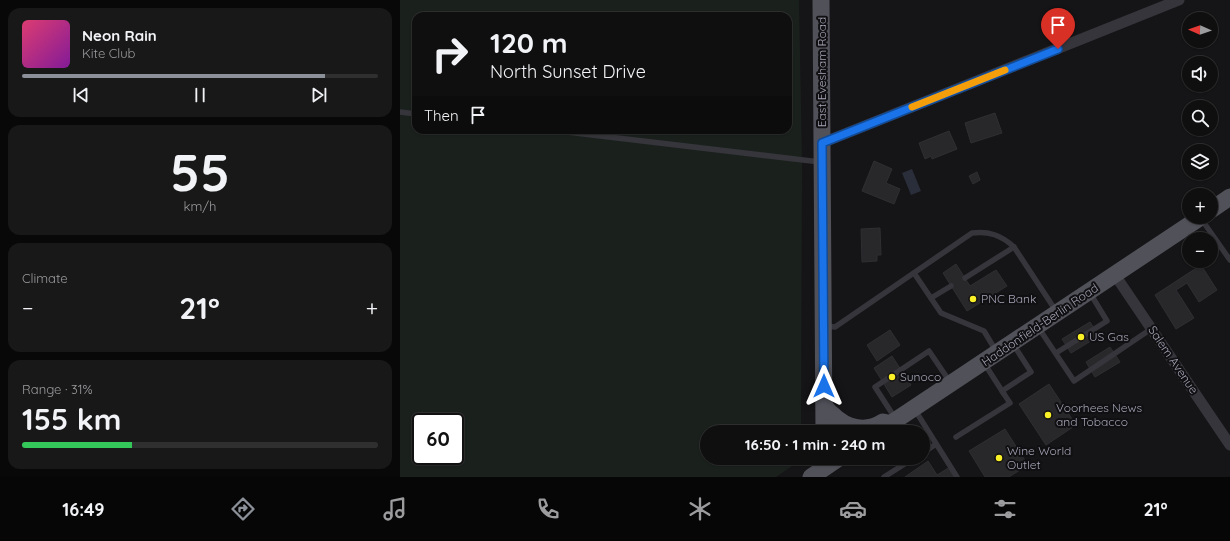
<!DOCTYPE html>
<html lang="en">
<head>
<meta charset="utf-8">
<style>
	:root { --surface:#100f10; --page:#191819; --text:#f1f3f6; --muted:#9c9c9f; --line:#302f30; --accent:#8c9099 }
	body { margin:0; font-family:Quicksand,sans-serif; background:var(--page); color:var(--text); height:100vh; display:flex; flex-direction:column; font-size:15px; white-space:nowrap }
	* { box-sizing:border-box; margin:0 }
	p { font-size:13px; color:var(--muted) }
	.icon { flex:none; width:22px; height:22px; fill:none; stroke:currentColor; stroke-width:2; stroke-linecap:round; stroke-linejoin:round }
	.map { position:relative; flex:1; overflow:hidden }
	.drawer { display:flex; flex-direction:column; gap:8px; padding:8px; background:#090809; width:400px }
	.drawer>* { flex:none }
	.hud { position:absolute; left:12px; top:12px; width:380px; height:122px; border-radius:12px; box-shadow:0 1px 3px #0004,0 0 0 1px var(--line); background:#100f10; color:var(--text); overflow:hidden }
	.needle { width:26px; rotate:272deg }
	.fabs { position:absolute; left:782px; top:12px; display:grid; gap:8px }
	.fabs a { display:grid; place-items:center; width:36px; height:36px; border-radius:50%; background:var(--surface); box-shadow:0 1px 3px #0004,0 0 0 1px var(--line); font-size:20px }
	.speed { position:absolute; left:12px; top:413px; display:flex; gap:8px; font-size:20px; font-weight:700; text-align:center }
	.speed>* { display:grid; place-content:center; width:52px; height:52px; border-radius:50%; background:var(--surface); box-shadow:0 1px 3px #0004,0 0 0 1px var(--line); line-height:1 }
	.speed .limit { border:2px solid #111; border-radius:6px; background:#fff; color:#111 }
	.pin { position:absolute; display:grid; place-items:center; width:34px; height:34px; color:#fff; margin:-41px -17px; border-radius:50% 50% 50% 0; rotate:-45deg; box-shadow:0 0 4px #0007 }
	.pin .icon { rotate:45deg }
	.me { position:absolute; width:44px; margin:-22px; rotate:0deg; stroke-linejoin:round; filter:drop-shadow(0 0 3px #0008) }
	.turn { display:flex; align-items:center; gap:14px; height:84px; padding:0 12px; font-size:18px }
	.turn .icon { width:52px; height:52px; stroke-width:2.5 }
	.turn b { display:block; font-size:28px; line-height:34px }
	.then { display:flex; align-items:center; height:38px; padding:0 12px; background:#0003; gap:8px; font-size:15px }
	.big { font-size:30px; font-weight:700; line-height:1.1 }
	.drawer .tile { flex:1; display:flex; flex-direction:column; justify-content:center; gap:6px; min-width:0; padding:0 14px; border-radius:12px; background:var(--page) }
	.drawer .dial { align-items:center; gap:0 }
	.dial b { font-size:52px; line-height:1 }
	.song { display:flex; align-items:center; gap:12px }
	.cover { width:48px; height:48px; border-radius:6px; background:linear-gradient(135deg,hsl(340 70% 55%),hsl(290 70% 35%)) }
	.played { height:4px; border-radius:2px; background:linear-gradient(90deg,var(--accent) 85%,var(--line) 85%) }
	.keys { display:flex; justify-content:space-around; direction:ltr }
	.heat { display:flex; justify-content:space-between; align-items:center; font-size:22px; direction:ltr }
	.charge { height:6px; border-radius:3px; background:linear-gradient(90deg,#34c759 31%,var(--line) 0) }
	.trip { position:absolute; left:300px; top:425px; width:230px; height:40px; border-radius:20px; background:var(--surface); box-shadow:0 1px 3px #0004,0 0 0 1px var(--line); font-weight:700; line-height:40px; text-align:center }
	.tabs { display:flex; height:64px; justify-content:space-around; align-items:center; background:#060606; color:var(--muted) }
	.tabs .icon { width:28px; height:28px }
	.tabs .selected { color:var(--accent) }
	.tabs b { font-size:18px; color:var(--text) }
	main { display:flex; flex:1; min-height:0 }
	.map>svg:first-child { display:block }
	.green { fill:#1a211d; fill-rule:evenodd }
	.water { fill:#2a2e3a }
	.building { fill:#28272a; stroke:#2f2e32 }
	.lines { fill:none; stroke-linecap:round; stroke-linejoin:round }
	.lane { stroke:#36353b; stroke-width:5.5 }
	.street { stroke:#36353b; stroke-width:11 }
	.primary { stroke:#51515a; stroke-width:17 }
	.route-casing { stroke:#114b97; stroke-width:10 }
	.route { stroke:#1a73e8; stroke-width:7 }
	.slow { stroke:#f59e0b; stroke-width:7 }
	.poi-dot { fill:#faf028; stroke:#100f11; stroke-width:1.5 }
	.labels { text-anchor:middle; stroke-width:4; stroke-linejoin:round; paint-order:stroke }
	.street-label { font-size:12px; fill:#a5a5b7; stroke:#100f11 }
	.poi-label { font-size:12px; fill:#a5a5b7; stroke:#100f11; text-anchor:start }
</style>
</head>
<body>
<main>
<section class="drawer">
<div class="tile">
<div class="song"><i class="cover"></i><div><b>Neon Rain</b><p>Kite Club</p></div></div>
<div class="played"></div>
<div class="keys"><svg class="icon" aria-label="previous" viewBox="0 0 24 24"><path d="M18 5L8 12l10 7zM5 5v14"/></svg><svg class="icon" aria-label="pause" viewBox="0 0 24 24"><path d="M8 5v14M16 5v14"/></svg><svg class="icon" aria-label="next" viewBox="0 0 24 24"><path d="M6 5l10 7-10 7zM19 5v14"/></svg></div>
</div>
<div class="tile dial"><b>55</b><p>km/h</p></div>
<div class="tile"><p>Climate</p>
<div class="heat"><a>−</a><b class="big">21°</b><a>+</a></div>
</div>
<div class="tile"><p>Range · 31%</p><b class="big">155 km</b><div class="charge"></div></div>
</section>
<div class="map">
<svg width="830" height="477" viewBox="0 0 830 477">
	<rect width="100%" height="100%" fill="#151416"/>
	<path class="green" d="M 0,0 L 399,0 L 402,160 L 401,432 L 307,432 L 307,458 L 401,458 L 401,460 L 376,477 L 0,477 ZM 16,16 L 388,16 L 388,130 L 16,130 ZM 21,422 L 55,422 L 55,456 L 21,456 Z"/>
	<polygon class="water" points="512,169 521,191 511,195 502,173"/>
	<g class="building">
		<polygon points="595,113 602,133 571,143 565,123"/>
		<polygon points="549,131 557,149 532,159 531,156 525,159 519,143"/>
		<polygon points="474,161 492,169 486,183 500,189 494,204 462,191"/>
		<polygon points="577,172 580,180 573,184 569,176"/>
		<polygon points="480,228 481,255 477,255 477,261 462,262 461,229"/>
		<polygon points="556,264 570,286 596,270 607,286 567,311 543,273"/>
		<polygon points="801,265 817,290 799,302 787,283 776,290 794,318 776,329 755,295"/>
		<polygon points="690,322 699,336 671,353 662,339"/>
		<polygon points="490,330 500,345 477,361 467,345"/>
		<polygon points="710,347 720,362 695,377 686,362"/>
		<polygon points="492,356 511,385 492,397 474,368"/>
		<polygon points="649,384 676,425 646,445 619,404"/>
		<polygon points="605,429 628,465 609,477 585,477 569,451"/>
		<polygon points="528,461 537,475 550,467 556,477 505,477"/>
	</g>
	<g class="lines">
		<g class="lane">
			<polyline points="0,112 16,114"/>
			<polyline points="150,130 420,162"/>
			<polyline points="802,220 830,260"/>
			<polyline points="514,273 541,313 584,331 596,351"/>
			<polyline points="565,278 614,247"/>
			<polyline points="531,298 551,286"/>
			<path d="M 425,326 L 435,327 L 572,233 C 589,231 601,235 614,247 L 656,311"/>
			<polyline points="638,327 674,381 751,329"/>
			<polyline points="656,353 707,321 690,293"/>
			<polyline points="584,363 604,394"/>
			<polyline points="515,410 557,477"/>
			<polyline points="495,418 475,387 529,351 550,382"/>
			<polyline points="556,437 610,403 602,391 631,372 613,344"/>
			<polyline points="523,453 536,444"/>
			<polyline points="484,477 514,458"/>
		</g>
		<g class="street">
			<polyline points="422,143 779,0"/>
			<polyline points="715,275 830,445"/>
		</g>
		<g class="primary">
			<polyline points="421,0 424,432"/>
			<polyline points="811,210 830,197"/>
			<path d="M 424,402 C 424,406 428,411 432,414 C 447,429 466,433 483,422 L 488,423"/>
			<polyline points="478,432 801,217"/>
			<polyline points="411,477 439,458"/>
		</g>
	</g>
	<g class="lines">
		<g class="route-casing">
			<polyline id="route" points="424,386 422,143 658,49"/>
		</g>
		<use href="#route" class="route"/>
		<polyline class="slow" points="512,107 605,70"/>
	</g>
	<g class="poi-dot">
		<circle cx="573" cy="299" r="4"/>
		<circle cx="681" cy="337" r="4"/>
		<circle cx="492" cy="377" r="4"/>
		<circle cx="648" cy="415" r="4"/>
		<circle cx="599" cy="458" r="4"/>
	</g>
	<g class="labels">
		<g class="street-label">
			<text transform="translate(422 72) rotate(-90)" y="4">East Evesham Road</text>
			<text transform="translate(640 325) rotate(-34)" y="4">Haddonfield-Berlin Road</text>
			<text transform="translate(773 360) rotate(56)" y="4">Salem Avenue</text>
		</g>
		<g class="poi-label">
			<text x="581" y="303">PNC Bank</text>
			<text x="689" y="341">US Gas</text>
			<text x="500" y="381">Sunoco</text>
			<text x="656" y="412">Voorhees News<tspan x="656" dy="14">and Tobacco</tspan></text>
			<text x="607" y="455">Wine World<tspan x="607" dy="14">Outlet</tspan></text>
		</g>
	</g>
</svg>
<div class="fabs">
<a><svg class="needle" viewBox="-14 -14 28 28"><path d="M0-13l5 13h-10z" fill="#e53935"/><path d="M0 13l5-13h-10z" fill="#9c9c9f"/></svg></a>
<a><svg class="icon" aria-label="sound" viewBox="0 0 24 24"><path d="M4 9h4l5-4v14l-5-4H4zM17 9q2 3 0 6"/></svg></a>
<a><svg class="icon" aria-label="search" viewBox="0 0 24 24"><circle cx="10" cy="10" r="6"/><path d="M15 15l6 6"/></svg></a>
<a><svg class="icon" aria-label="layers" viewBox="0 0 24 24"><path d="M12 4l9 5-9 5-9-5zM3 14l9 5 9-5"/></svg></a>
<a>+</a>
<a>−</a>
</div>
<div class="speed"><div class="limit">60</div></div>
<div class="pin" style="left:658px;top:49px;background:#d93025"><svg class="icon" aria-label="arrive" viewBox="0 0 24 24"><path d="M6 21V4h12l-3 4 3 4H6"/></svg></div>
<svg class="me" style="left:424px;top:386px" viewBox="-20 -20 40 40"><path d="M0-17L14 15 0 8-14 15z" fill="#1a73e8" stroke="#fff" stroke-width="4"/></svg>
<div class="trip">16:50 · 1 min · 240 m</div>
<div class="hud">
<div class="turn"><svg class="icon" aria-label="right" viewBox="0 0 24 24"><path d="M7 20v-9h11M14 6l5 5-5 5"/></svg><div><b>120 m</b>North Sunset Drive</div></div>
<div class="then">Then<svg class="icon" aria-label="arrive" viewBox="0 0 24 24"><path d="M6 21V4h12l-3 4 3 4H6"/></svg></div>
</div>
</div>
</main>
<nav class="tabs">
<b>16:49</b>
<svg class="icon selected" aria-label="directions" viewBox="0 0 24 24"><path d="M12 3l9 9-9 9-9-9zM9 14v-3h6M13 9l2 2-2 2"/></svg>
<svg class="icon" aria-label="music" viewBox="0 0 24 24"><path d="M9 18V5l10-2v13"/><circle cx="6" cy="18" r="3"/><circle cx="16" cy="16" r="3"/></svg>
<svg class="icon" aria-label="phone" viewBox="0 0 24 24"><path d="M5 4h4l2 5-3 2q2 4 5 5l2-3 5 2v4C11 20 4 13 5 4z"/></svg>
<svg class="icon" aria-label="climate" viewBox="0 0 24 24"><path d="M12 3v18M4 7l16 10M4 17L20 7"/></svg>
<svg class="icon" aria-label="car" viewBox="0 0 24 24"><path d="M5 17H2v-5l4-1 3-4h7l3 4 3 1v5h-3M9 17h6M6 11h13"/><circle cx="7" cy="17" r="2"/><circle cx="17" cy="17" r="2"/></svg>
<svg class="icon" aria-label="filters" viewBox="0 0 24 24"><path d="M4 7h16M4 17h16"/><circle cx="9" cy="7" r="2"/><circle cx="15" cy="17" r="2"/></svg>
<b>21°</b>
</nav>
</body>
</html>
